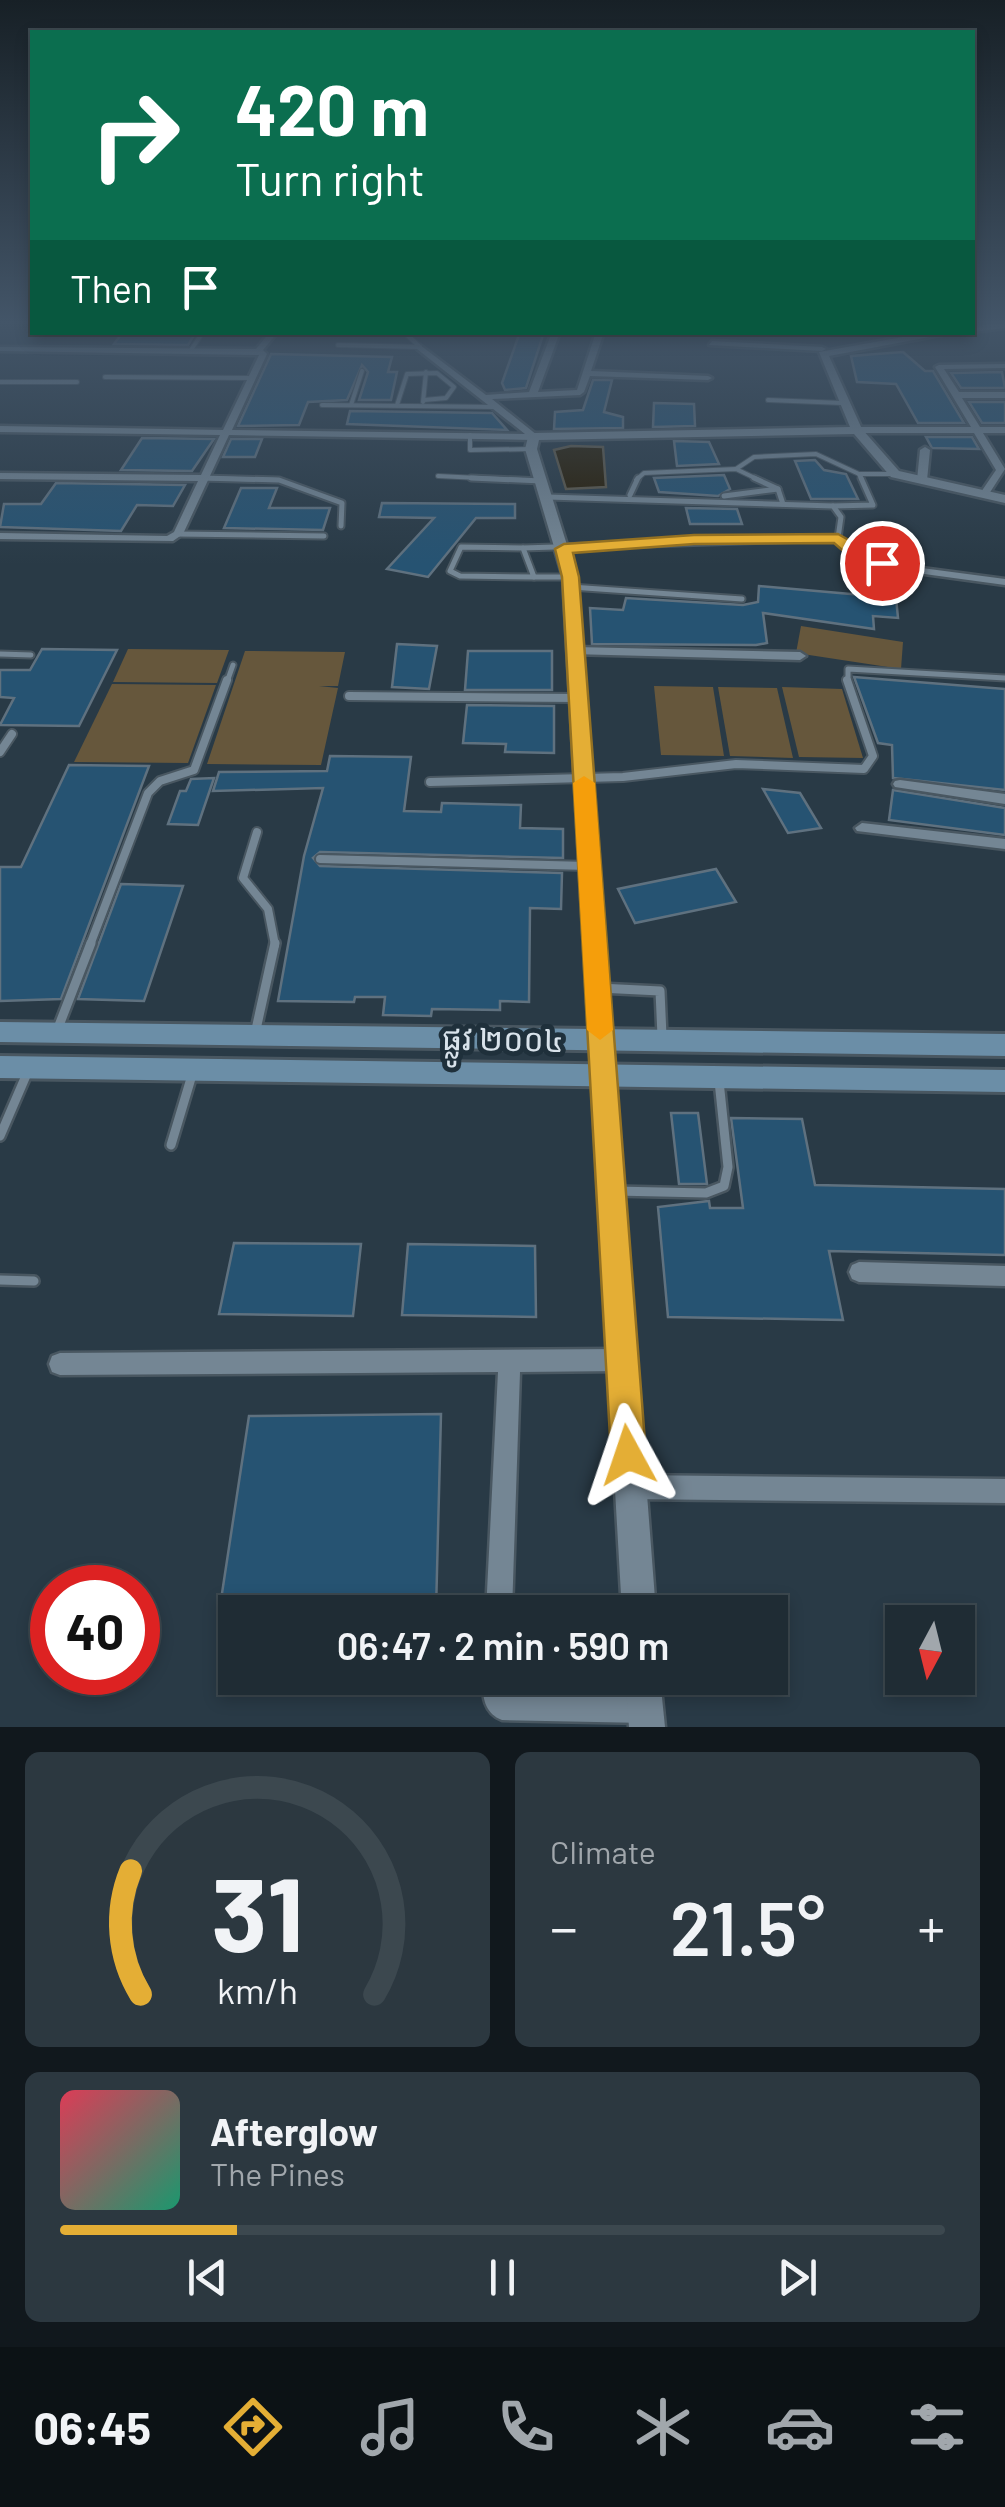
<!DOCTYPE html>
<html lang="en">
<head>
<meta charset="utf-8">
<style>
	:root { --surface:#1f2c34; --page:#2c3840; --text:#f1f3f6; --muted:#a1a7ac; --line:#3c484f; --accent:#e4ae35 }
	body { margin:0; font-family:Barlow,"Noto Sans Khmer",sans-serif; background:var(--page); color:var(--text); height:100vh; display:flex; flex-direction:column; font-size:38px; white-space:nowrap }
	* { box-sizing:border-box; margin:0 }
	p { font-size:32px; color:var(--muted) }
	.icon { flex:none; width:55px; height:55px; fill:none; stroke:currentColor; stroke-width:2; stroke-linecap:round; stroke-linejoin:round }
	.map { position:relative; height:1727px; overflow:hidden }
	.details { display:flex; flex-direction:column; gap:25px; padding:25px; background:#11181d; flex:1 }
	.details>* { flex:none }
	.guide { position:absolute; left:30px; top:30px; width:945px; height:305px; border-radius:0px; box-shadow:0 5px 15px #0003,0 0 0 2px var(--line); background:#0b6e4f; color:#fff; overflow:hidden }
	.needle { width:65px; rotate:187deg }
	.buttons { position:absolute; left:885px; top:1605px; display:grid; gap:20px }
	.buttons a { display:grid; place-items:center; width:90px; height:90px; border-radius:0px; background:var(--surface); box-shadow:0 5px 15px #0003,0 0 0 2px var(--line); font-size:50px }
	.speed { position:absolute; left:30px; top:1565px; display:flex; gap:20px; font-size:50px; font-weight:700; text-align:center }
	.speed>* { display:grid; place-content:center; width:130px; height:130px; border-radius:50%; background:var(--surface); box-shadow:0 5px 15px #0003,0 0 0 2px var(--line); line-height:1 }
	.speed .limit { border:15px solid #d22; background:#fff; color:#111 }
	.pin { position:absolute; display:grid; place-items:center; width:85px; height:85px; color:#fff; margin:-42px; border:5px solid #fff; border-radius:50%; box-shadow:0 2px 10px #0007 }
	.me { position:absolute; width:110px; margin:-55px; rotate:355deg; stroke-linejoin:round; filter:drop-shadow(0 0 8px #0008) }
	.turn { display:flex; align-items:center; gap:35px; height:210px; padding:0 40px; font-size:45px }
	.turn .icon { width:130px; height:130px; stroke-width:2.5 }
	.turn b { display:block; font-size:70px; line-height:85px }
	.then { display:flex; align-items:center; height:95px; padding:0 40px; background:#0003; gap:20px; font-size:38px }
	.big { font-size:75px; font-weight:600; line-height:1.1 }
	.details .card { flex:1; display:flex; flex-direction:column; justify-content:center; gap:15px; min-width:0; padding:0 35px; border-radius:15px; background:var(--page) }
	.details .dial { align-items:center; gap:0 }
	.dial svg { height:260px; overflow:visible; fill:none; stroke:var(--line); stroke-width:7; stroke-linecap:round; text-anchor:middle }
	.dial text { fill:var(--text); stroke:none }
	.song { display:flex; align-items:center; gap:30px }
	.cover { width:120px; height:120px; border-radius:15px; background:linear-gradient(135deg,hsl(350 70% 55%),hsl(160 70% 35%)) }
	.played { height:10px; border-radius:5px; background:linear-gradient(90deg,var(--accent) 20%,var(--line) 20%) }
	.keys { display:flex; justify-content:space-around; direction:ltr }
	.heat { display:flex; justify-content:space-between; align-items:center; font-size:55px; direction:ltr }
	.details .tiles { flex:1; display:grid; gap:25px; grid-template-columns:1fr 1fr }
	.card:last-child { grid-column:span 2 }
	.trip { position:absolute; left:218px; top:1595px; width:570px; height:100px; border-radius:0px; background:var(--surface); box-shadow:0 5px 15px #0003,0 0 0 2px var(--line); font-weight:600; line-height:100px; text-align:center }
	.menu { display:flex; height:160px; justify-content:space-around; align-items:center; background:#0c1215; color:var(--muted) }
	.menu .icon { width:70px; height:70px }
	.menu .selected { color:var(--accent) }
	.menu b { font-size:45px; color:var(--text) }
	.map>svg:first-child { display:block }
	.green { fill:#66573c }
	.water { fill:#271b03; stroke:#5c5749; stroke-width:2.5 }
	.building { fill:#265372; stroke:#5f717f; stroke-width:2.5 }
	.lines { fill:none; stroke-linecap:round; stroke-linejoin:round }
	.service-far3-casing { stroke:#495761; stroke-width:6 }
	.service-far2-casing { stroke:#495761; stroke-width:9 }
	.service-far1-casing { stroke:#495761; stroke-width:12 }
	.service-casing { stroke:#495761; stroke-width:14 }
	.minor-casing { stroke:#495761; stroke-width:5 }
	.tertiary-casing { stroke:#495761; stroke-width:5 }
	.secondary-casing { stroke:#495761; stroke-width:6 }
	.service-far3 { stroke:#748694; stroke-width:4 }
	.service-far2 { stroke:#748694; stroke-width:5 }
	.service-far1 { stroke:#748694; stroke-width:8 }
	.service { stroke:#748694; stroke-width:9 }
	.minor { fill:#748694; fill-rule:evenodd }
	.tertiary { fill:#748694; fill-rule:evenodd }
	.secondary { fill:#6b8ea7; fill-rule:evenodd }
	.route { fill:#e4ae35; stroke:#947122; stroke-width:2.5 }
	.slow { fill:#f59e0b }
	.labels { text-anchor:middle; stroke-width:10; stroke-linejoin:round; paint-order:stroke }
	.street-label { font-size:32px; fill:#d9e3eb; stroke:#1f303b }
</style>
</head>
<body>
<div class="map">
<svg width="1005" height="1727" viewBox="0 0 1005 1727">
	<rect width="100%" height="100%" fill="#293a46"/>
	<g class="green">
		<polygon points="801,626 903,642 901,669 796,653"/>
		<polygon points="128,649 229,650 217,683 113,682"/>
		<polygon points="245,651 345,652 338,686 319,686 338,688 321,765 207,764"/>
		<polygon points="112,684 216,685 188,763 74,762"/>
		<polygon points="654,686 713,687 724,756 661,755"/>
		<polygon points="718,687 777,688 793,758 730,756"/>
		<polygon points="782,687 842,689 863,758 799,757"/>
	</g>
	<polygon class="water" points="571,446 603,447 606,487 566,489 554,450"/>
	<g class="building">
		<polygon points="123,332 196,332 188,345 114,344"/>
		<polygon points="520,332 544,332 526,388 505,390 502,383"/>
		<polygon points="903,352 925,371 933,371 964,423 918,423 896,384 857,382 851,356"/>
		<polygon points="271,354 392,357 388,372 397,372 391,400 359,400 368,372 362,365 347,400 308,402 299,425 238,426"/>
		<polygon points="1002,372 1005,388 961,388 951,373"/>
		<polygon points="593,380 612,380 604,412 623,417 623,428 554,429 555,412 583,410"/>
		<polygon points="969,402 1005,402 1005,423 982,423"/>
		<polygon points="654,403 694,404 695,426 653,427"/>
		<polygon points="350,411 492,413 507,430 347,424"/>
		<polygon points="926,437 972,437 979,449 932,448"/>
		<polygon points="142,438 214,439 192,471 121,470"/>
		<polygon points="231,439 262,439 255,457 223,457"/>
		<polygon points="674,441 709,442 719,464 677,466"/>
		<polygon points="795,461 815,460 824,470 846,474 858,499 811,499"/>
		<polygon points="724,475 730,489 718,496 659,492 654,478"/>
		<polygon points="56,483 185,485 173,506 137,505 121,531 0,527 4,504 41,504"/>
		<polygon points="241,488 277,488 269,508 330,508 323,530 224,528"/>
		<polygon points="382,503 515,504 515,518 476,518 428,577 387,569 434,518 379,517"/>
		<polygon points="686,508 737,509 742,524 690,524"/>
		<polygon points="759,586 896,598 898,618 873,616 874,629 763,613 767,643 756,645 592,644 590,608 623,610 626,598 743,605 758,602"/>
		<polygon points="397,644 437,646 429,689 392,687"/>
		<polygon points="42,649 117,650 79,726 0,725 14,698 0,697 0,670 30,670"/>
		<polygon points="468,651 552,651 552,690 465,690"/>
		<polygon points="854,677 1005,689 1005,790 893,778 892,745 878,743"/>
		<polygon points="467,705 554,706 554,753 505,752 506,744 463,743"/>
		<polygon points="330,756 411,757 404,811 441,812 442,803 521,805 520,828 563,829 563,858 320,852 313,858 320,866 562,873 561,909 530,908 529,1002 500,1001 500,1010 432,1009 431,1016 383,1015 385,997 355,997 354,1002 278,1001 304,856 323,788 213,791 219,772 327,771"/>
		<polygon points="69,765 149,766 61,999 0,1001 0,867 21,867"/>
		<polygon points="214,778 198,825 168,824 180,791 186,791 191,779"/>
		<polygon points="763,789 800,793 821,828 788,833"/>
		<polygon points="893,790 1005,808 1005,835 889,820"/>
		<polygon points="716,869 736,902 635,923 618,889"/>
		<polygon points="121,884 183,886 144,1001 78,999"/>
		<polygon points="671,1113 698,1113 707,1184 679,1184"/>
		<polygon points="731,1118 802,1119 815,1185 1005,1189 1005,1255 829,1251 843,1320 668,1317 658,1207 709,1201 710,1208 743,1208"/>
		<polygon points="234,1243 361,1244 353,1316 219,1314"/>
		<polygon points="408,1244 535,1246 536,1317 402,1315"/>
		<polygon points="441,1414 436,1611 219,1613 249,1416"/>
	</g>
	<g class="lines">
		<g class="service-far3-casing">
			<g id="service-far3">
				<polyline points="404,332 420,347"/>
				<polyline points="338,345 420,347"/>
				<polyline points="191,350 203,332"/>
				<polyline points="105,377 252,378"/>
				<polyline points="0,382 77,382"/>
				<polyline points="768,400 842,403"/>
				<polyline points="423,402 426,372"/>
				<polyline points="322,405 498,407"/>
				<polyline points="351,405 362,371"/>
				<polyline points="397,405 407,374 437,373 454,387 446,398 424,400"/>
				<polyline points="470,435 470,450 531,449"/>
				<polyline points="736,469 754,457 816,454 859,474 895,474"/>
				<polyline points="859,474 862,480"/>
				<polyline points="438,476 523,480"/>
				<polyline points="202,478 279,480"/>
				<polyline points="636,480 644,473 736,469 759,480"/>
			</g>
		</g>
		<g class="service-far2-casing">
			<g id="service-far2">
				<polyline points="202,478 279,480 342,503 341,526"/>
				<polyline points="471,478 542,481"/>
				<polyline points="754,478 778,489 783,504"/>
				<polyline points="630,495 638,478"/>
				<polyline points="724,496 778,489"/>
				<polyline points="833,506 873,505 861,478"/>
				<polyline points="178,534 324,536"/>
				<polyline points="838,538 852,552 899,568"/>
				<polygon points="461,547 523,548 534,577 460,576 450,571"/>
				<polyline points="523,548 838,538 841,517 833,506 548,497"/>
				<polyline points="534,577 570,577"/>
				<polyline points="571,587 742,599"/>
				<polyline points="0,654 31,655"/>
				<polyline points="227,682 233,665"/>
				<polyline points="848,682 848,669 1005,678"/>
			</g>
		</g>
		<g class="service-far1-casing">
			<g id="service-far1">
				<polyline points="349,696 578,698"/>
				<polyline points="0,752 12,734"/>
				<polyline points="430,782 623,777 736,764 864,769 873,756 847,680"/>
				<polyline points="257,832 243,878 268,909 275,945"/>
				<polyline points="320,859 589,866"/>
				<polyline points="90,945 148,793 160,781 194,770 227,680"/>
			</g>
		</g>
		<g class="service-casing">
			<g id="service">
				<polyline points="599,988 660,991 662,1036"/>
				<polyline points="58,1028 91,943"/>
				<polyline points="255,1034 275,943"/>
				<polyline points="0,1136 28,1071"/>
				<polyline points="171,1145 192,1075"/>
				<polyline points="615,1191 706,1193 724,1186 728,1167 719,1081"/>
				<polyline points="0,1280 34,1281"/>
			</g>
		</g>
		<g class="minor-casing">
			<g id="minor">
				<polygon points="270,332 278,332 263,350 267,354 232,430 525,434 417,349 420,345 486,395 529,392 552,332 560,332 538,392 577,390 596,332 604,332 591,371 708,376 712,378 708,380 590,376 584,392 580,395 492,399 537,435 538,437 534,440 229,435 183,534 173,541 0,539 0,533 167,536 174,532 198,481 0,479 0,473 201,475 220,435 0,432 0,426 223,430 259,355 0,351 0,347 256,349"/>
				<polygon points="712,341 822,347 826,349 822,351 709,345"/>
				<polygon points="1005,364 1005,368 944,369 959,392 1005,392 1005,398 962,398 980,427 1005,427 1005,433 983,433 1005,469 987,497 979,495 996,470 974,433 857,433 853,430 857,427 971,427 935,367 939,365"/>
				<polygon points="925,447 930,450 927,480 922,483 917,480 920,450"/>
				<polygon points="899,565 1005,579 1005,585 895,570 895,566"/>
				<polygon points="575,647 800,652 806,656 800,660 571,654 571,648"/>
				<polygon points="900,780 1005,794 1005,804 895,787 893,784 895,781"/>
				<polygon points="862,823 1005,839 1005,849 857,831 855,828"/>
				<polygon points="859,1262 1005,1266 1005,1286 859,1282 852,1279 849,1272 852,1265"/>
				<polygon points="621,1349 629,1352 632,1360 629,1368 621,1371 520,1372 512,1612 486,1612 498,1372 60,1375 52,1372 49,1364 52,1356 60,1353"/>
				<polygon points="631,1475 1005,1479 1005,1503 631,1499 623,1495 619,1487 623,1479"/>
				<path d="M 483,1678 L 509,1678 L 509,1694 L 646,1697 L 656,1700 L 659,1710 L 656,1720 L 646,1723 L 502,1720 C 484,1713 482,1696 483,1678 Z"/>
			</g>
		</g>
		<g class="tertiary-casing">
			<g id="tertiary">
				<polygon points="1005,323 1005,328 972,332 972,326"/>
				<polygon points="931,332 956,332 829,356 862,429 899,471 1005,495 1005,503 891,477 854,434 539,440 537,449 577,577 656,1612 622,1612 563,577 525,449 528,437 534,433 850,427 819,352"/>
				<polygon points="625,1678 660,1678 665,1727 629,1727"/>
			</g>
		</g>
		<g class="secondary-casing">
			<g id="secondary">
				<polygon points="0,1022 1005,1034 1005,1056 0,1042"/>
				<polygon points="0,1056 1005,1070 1005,1092 0,1078"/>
			</g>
		</g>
		<use href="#service-far3" class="service-far3"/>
		<use href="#service-far2" class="service-far2"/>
		<use href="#service-far1" class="service-far1"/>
		<use href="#service" class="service"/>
		<use href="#minor" class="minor"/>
		<use href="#tertiary" class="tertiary"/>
		<use href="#secondary" class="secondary"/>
	</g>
	<linearGradient id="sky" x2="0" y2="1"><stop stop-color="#172026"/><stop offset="0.57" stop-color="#435568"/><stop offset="1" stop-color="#435568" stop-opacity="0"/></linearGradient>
	<rect width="1005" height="565" fill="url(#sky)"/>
	<path class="route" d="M 838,534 L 890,563 C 873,574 847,555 834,543 L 694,544 L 573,553 L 579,577 L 646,1455 L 641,1468 L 628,1473 L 616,1468 L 611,1455 L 562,577 L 555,549 L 564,544 L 694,535 Z"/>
	<polygon class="slow" points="584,776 595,783 613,1030 600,1040 587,1030 573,783"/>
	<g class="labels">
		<g class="street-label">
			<text transform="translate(503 1040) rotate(1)" y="11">ផ្លូវ ២០០៤</text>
		</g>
	</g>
</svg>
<div class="buttons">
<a><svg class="needle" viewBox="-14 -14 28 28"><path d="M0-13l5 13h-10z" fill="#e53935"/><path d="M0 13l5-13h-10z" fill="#a1a7ac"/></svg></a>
</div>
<div class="speed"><div class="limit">40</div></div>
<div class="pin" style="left:882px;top:563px;background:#d93025"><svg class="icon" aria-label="arrive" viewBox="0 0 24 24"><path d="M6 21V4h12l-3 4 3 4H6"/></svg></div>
<svg class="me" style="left:628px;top:1455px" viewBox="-20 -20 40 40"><path d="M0-17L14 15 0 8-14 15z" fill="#e4ae35" stroke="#fff" stroke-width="4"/></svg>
<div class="trip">06:47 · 2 min · 590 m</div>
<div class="guide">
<div class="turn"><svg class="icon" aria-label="right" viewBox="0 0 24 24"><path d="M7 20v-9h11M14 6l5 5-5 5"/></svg><div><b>420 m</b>Turn right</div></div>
<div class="then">Then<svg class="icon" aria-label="arrive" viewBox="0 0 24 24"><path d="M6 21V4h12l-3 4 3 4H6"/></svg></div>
</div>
</div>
<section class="details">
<div class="tiles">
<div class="card dial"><svg viewBox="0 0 100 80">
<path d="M14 69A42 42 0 1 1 86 69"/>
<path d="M14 69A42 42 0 0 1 11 31" stroke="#e4ae35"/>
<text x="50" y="56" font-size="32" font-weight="700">31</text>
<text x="50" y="72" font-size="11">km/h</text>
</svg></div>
<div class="card"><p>Climate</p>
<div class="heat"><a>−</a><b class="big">21.5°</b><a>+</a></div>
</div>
<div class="card">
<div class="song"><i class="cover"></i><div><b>Afterglow</b><p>The Pines</p></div></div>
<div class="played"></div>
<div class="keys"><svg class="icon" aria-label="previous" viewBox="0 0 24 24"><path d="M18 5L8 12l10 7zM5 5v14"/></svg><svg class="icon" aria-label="pause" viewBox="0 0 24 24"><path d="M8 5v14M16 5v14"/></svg><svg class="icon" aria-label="next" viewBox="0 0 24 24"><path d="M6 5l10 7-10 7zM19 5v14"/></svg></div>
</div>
</div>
</section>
<nav class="menu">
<b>06:45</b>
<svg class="icon selected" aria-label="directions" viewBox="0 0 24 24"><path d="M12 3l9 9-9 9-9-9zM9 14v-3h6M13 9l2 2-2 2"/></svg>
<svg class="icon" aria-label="music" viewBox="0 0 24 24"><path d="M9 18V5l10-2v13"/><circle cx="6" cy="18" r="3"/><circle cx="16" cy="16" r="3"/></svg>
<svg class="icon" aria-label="phone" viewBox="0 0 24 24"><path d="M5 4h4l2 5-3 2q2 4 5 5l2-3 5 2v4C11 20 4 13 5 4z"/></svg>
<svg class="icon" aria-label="climate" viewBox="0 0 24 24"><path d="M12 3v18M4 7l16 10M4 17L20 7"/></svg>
<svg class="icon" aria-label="car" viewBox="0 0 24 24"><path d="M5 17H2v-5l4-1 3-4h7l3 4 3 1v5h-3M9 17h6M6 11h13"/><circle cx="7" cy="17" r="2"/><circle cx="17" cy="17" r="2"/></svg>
<svg class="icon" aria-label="filters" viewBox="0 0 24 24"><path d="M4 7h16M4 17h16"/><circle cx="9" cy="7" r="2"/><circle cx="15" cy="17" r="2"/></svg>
</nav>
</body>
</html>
